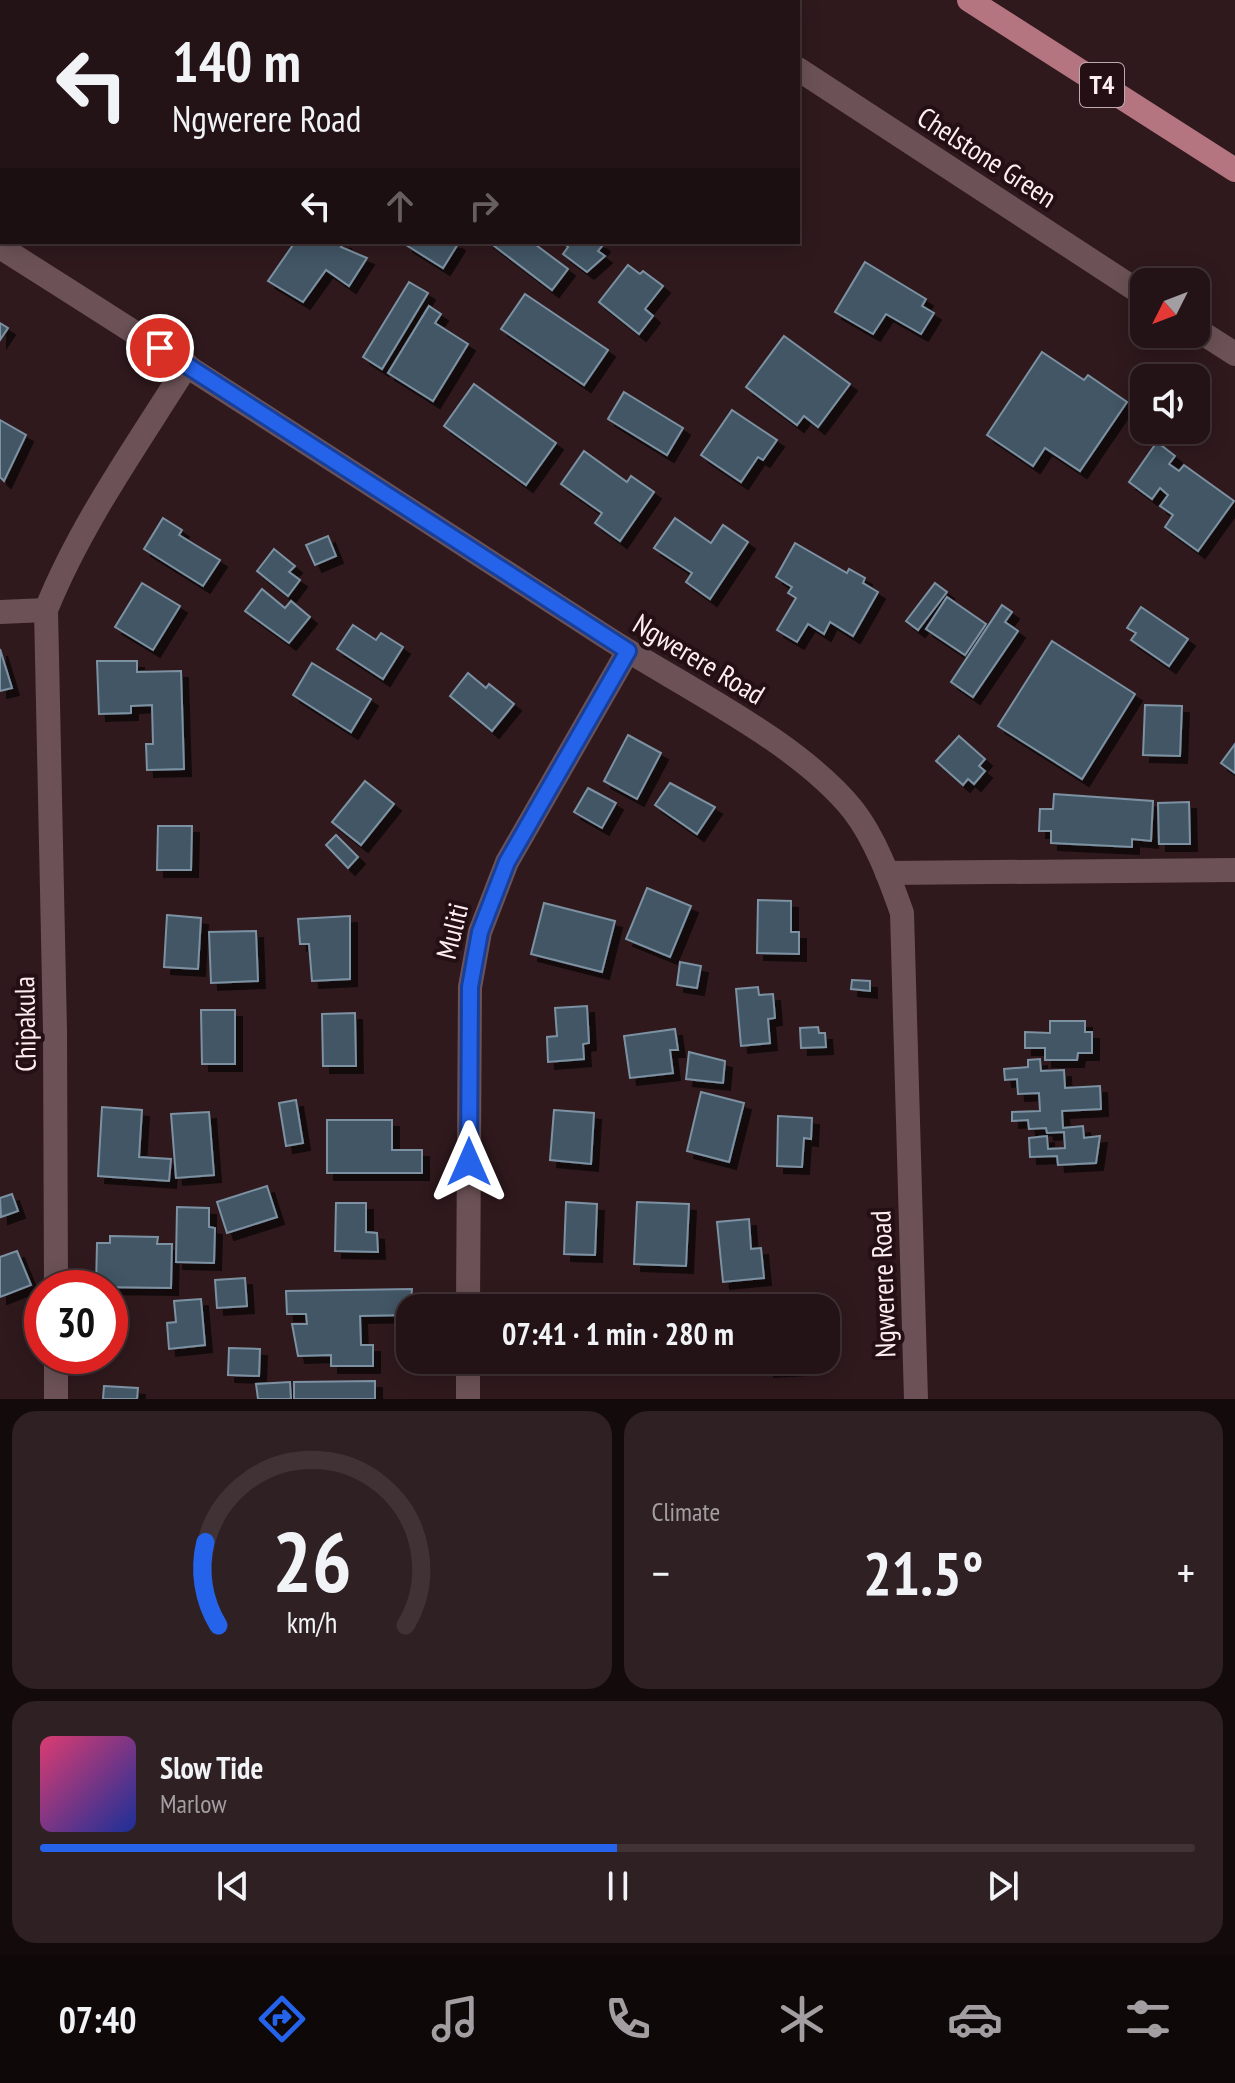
<!DOCTYPE html>
<html lang="en">
<head>
<meta charset="utf-8">
<style>
	:root { --surface:#231316; --page:#2f2023; --text:#f1f3f6; --muted:#a39ea1; --line:#403235; --accent:#2563eb }
	body { margin:0; font-family:"PT Sans Narrow",sans-serif; background:var(--page); color:var(--text); height:100vh; display:flex; flex-direction:column; font-size:30px; white-space:nowrap }
	* { box-sizing:border-box; margin:0 }
	p { font-size:26px; color:var(--muted) }
	.icon { flex:none; width:44px; height:44px; fill:none; stroke:currentColor; stroke-width:2; stroke-linecap:round; stroke-linejoin:round }
	.map { position:relative; height:1399px; overflow:hidden }
	.sheet { display:flex; flex-direction:column; gap:12px; padding:12px; background:#130a0c; flex:1 }
	.sheet>* { flex:none }
	.top-card { position:absolute; left:0px; top:0px; width:800px; height:244px; box-shadow:0 4px 20px #0003,0 0 0 2px var(--line); background:#231316; color:var(--text); overflow:hidden }
	.needle { width:52px; rotate:228deg }
	.buttons { position:absolute; left:1130px; top:268px; display:grid; gap:16px }
	.buttons a { display:grid; place-items:center; width:80px; height:80px; border-radius:16px; background:var(--surface); box-shadow:0 4px 20px #0003,0 0 0 2px var(--line); font-size:40px }
	.speed { position:absolute; left:24px; top:1270px; display:flex; gap:16px; font-size:40px; font-weight:700; text-align:center }
	.speed>* { display:grid; place-content:center; width:104px; height:104px; border-radius:50%; background:var(--surface); box-shadow:0 4px 20px #0003,0 0 0 2px var(--line); line-height:1 }
	.speed .limit { border:12px solid #d22; background:#fff; color:#111 }
	.pin { position:absolute; display:grid; place-items:center; width:68px; height:68px; color:#fff; margin:-34px; border:4px solid #fff; border-radius:50%; box-shadow:0 2px 8px #0007 }
	.me { position:absolute; width:88px; margin:-44px; rotate:0deg; stroke-linejoin:round; filter:drop-shadow(0 0 6px #0008) }
	.turn { display:flex; align-items:center; gap:28px; height:168px; padding:0 40px; font-size:36px }
	.turn .icon { width:104px; height:104px; stroke-width:2.5 }
	.turn b { display:block; font-size:56px; line-height:68px }
	.lanes { display:flex; align-items:center; height:76px; padding:0 40px; background:#0003; justify-content:center; gap:40px; direction:ltr }
	.lanes .off { opacity:.35 }
	.big { font-size:60px; font-weight:700; line-height:1.1 }
	.sheet .tile { flex:1; display:flex; flex-direction:column; justify-content:center; gap:12px; min-width:0; padding:0 28px; border-radius:24px; background:var(--page) }
	.sheet .dial { align-items:center; gap:0 }
	.dial svg { height:208px; overflow:visible; fill:none; stroke:var(--line); stroke-width:7; stroke-linecap:round; text-anchor:middle }
	.dial text { fill:var(--text); stroke:none }
	.song { display:flex; align-items:center; gap:24px }
	.cover { width:96px; height:96px; border-radius:12px; background:linear-gradient(135deg,hsl(340 70% 55%),hsl(230 70% 35%)) }
	.played { height:8px; border-radius:4px; background:linear-gradient(90deg,var(--accent) 50%,var(--line) 50%) }
	.keys { display:flex; justify-content:space-around; direction:ltr }
	.heat { display:flex; justify-content:space-between; align-items:center; font-size:44px; direction:ltr }
	.sheet .tiles { flex:1; display:grid; gap:12px; grid-template-columns:1fr 1fr }
	.tile:last-child { grid-column:span 2 }
	.trip { position:absolute; left:396px; top:1294px; width:444px; height:80px; border-radius:24px; background:var(--surface); box-shadow:0 4px 20px #0003,0 0 0 2px var(--line); font-weight:700; line-height:80px; text-align:center }
	.dock { display:flex; height:128px; justify-content:space-around; align-items:center; background:#0e0809; color:var(--muted) }
	.dock .icon { width:56px; height:56px }
	.dock .active { color:var(--accent) }
	.dock b { font-size:36px; color:var(--text) }
	.map>svg:first-child { display:block }
	.building { fill:#425665; stroke:#7c91a2; stroke-width:2; filter:url(#shadow) }
	.lines { fill:none; stroke-linecap:round; stroke-linejoin:round }
	.minor { stroke:#6c5256; stroke-width:24 }
	.major { stroke:#b57580; stroke-width:24 }
	.route-casing { stroke:#184099; stroke-width:20 }
	.route { stroke:#2563eb; stroke-width:14 }
	.labels { text-anchor:middle; stroke-width:8; stroke-linejoin:round; paint-order:stroke }
	.shield { fill:#241014; stroke:#bdabaf; stroke-width:2 }
	.shield-label { font-size:26px; font-weight:bold; fill:#ffeef1 }
	.street-label { font-size:28px; fill:#ffeef1; stroke:#241014 }
</style>
</head>
<body>
<div class="map">
<svg width="1235" height="1399" viewBox="0 0 1235 1399">
	<defs>
		<filter id="shadow"><feDropShadow dx="7" dy="7" stdDeviation="0" flood-color="#0009"/></filter>
	</defs>
	<rect width="100%" height="100%" fill="#2f191d"/>
	<g class="building">
		<polygon points="255,0 311,0 255,2"/>
		<polygon points="433,0 530,0 533,2 432,2"/>
		<polygon points="295,242 344,242 341,247 367,258 349,286 326,270 303,302 268,281"/>
		<polygon points="408,242 455,242 458,244 443,268 406,245"/>
		<polygon points="489,242 532,242 568,269 552,290"/>
		<polygon points="599,242 603,245 598,251 605,256 587,272 563,254 568,247 563,242"/>
		<polygon points="865,262 926,299 922,306 934,313 921,334 886,314 873,334 835,312"/>
		<polygon points="628,265 640,274 643,271 663,286 645,309 653,316 639,334 599,302"/>
		<polygon points="409,282 428,293 382,369 363,357"/>
		<polygon points="525,294 608,350 584,385 501,329"/>
		<polygon points="429,306 441,314 435,323 468,344 433,401 388,373"/>
		<polygon points="0,323 8,328 0,340"/>
		<polygon points="784,336 850,384 818,427 804,416 797,425 746,387"/>
		<polygon points="1042,352 1084,380 1088,375 1127,402 1080,471 1045,448 1033,466 987,435"/>
		<polygon points="474,384 556,443 526,485 444,426"/>
		<polygon points="624,392 683,428 667,455 608,419"/>
		<polygon points="732,410 777,440 763,460 758,457 741,482 701,455"/>
		<polygon points="0,420 26,435 4,481 0,477"/>
		<polygon points="1157,442 1175,456 1169,464 1179,471 1184,465 1234,501 1198,551 1165,527 1173,515 1160,506 1168,495 1160,488 1152,499 1129,482"/>
		<polygon points="584,451 627,482 631,476 654,492 620,541 595,523 602,513 561,484"/>
		<polygon points="163,518 182,530 179,535 220,560 203,586 144,549"/>
		<polygon points="675,518 711,543 723,525 748,542 710,599 686,582 692,573 654,548"/>
		<polygon points="328,536 336,556 315,565 306,545"/>
		<polygon points="795,543 847,573 849,569 865,578 863,583 878,592 853,636 830,622 824,634 808,624 797,642 777,630 796,598 788,593 792,587 776,577"/>
		<polygon points="274,549 295,566 289,572 300,580 288,596 257,571"/>
		<polygon points="142,583 180,606 153,650 115,627"/>
		<polygon points="935,583 947,592 918,630 906,621"/>
		<polygon points="262,589 285,608 291,601 310,617 289,643 245,611"/>
		<polygon points="947,597 986,624 965,655 926,629"/>
		<polygon points="1002,605 1012,612 1005,622 1018,631 973,697 951,682"/>
		<polygon points="1141,607 1188,639 1169,666 1131,640 1136,633 1127,628"/>
		<polygon points="353,625 376,640 381,633 403,647 383,679 337,649"/>
		<polygon points="1052,641 1135,694 1082,779 998,726"/>
		<polygon points="0,649 12,688 0,691"/>
		<polygon points="97,661 137,661 137,672 181,671 184,769 147,770 146,744 153,744 152,705 131,706 131,713 99,714"/>
		<polygon points="312,663 371,699 351,732 293,695"/>
		<polygon points="468,673 486,688 489,684 514,704 492,731 450,696"/>
		<polygon points="1145,705 1182,706 1180,756 1143,755"/>
		<polygon points="628,735 661,753 637,799 604,781"/>
		<polygon points="959,736 985,759 979,766 985,771 974,784 968,779 963,785 936,761"/>
		<polygon points="1235,744 1235,773 1221,763"/>
		<polygon points="365,781 394,804 361,845 332,822"/>
		<polygon points="670,783 715,807 697,834 655,805"/>
		<polygon points="588,788 616,803 602,828 574,812"/>
		<polygon points="1054,794 1153,801 1151,841 1132,839 1132,847 1051,843 1051,831 1039,831 1040,809 1053,809"/>
		<polygon points="1189,802 1190,844 1159,844 1158,803"/>
		<polygon points="158,826 192,826 191,870 157,870"/>
		<polygon points="336,835 358,857 348,868 326,845"/>
		<polygon points="647,888 691,906 670,957 626,939"/>
		<polygon points="758,900 791,901 791,932 799,932 799,954 757,953"/>
		<polygon points="544,903 615,921 602,972 531,954"/>
		<polygon points="167,915 201,918 198,969 164,967"/>
		<polygon points="350,916 350,979 312,981 309,944 300,944 298,919"/>
		<polygon points="256,931 258,981 211,983 209,932"/>
		<polygon points="680,962 701,966 697,988 677,985"/>
		<polygon points="852,980 870,981 870,991 851,989"/>
		<polygon points="758,987 759,995 773,994 775,1018 768,1019 770,1043 741,1046 736,989"/>
		<polygon points="587,1006 589,1043 583,1044 584,1059 548,1062 547,1037 557,1036 555,1008"/>
		<polygon points="201,1010 235,1010 235,1064 202,1064"/>
		<polygon points="355,1013 356,1066 323,1066 322,1014"/>
		<polygon points="1050,1021 1085,1021 1085,1032 1092,1032 1092,1053 1078,1053 1077,1060 1045,1060 1045,1048 1025,1048 1025,1032 1050,1033"/>
		<polygon points="818,1027 819,1033 825,1033 826,1047 801,1048 800,1028"/>
		<polygon points="675,1029 678,1050 670,1050 673,1073 630,1078 624,1036"/>
		<polygon points="689,1052 725,1061 723,1083 686,1079"/>
		<polygon points="1040,1059 1041,1071 1064,1070 1065,1088 1100,1086 1101,1109 1062,1111 1063,1128 1083,1126 1084,1138 1100,1136 1096,1163 1058,1165 1057,1156 1030,1157 1029,1138 1047,1136 1048,1149 1065,1148 1064,1132 1047,1133 1046,1128 1029,1129 1028,1120 1012,1121 1012,1112 1040,1111 1039,1093 1018,1094 1017,1079 1005,1080 1004,1069 1028,1067 1028,1060"/>
		<polygon points="701,1092 744,1103 729,1162 687,1151"/>
		<polygon points="296,1100 303,1143 286,1146 279,1103"/>
		<polygon points="102,1107 142,1110 139,1157 171,1159 169,1181 98,1176"/>
		<polygon points="554,1110 594,1113 591,1164 550,1160"/>
		<polygon points="209,1112 214,1175 176,1178 171,1114"/>
		<polygon points="778,1116 812,1118 811,1139 804,1138 802,1167 777,1166"/>
		<polygon points="327,1120 392,1120 392,1150 422,1150 422,1173 327,1173"/>
		<polygon points="267,1186 277,1217 227,1233 217,1202"/>
		<polygon points="12,1194 18,1211 1,1217 0,1198"/>
		<polygon points="566,1202 597,1204 595,1255 564,1254"/>
		<polygon points="637,1202 689,1204 686,1266 634,1264"/>
		<polygon points="336,1203 366,1203 366,1232 377,1233 378,1252 335,1251"/>
		<polygon points="177,1207 209,1208 209,1227 215,1228 214,1263 176,1262"/>
		<polygon points="749,1219 751,1249 761,1248 764,1278 723,1282 717,1222"/>
		<polygon points="110,1236 158,1237 157,1244 172,1244 171,1288 96,1287 97,1243 110,1243"/>
		<polygon points="17,1251 31,1285 0,1297 0,1257"/>
		<polygon points="245,1278 247,1306 217,1308 215,1280"/>
		<polygon points="412,1289 410,1315 360,1316 361,1345 373,1345 373,1366 331,1366 331,1355 298,1356 292,1324 307,1324 306,1314 287,1314 286,1291"/>
		<polygon points="201,1299 205,1345 169,1349 167,1323 176,1322 174,1301"/>
		<polygon points="557,1303 588,1304 588,1308 557,1308"/>
		<polygon points="229,1348 260,1349 259,1376 228,1375"/>
		<polygon points="766,1360 802,1360 802,1368 767,1370"/>
		<polygon points="375,1381 375,1399 294,1399 294,1382"/>
		<polygon points="290,1382 291,1399 258,1399 256,1384"/>
		<polygon points="104,1386 138,1388 137,1399 103,1399"/>
	</g>
	<g class="lines">
		<g class="minor">
			<polyline points="693,0 696,2"/>
			<polyline points="89,2 90,0"/>
			<polyline points="798,69 1144,295"/>
			<polyline points="0,131 2,128"/>
			<path d="M 0,247 C 203,375 404,506 606,637 C 680,685 798,741 853,810 C 875,838 890,879 902,913 L 916,1399"/>
			<polyline points="1196,329 1235,354"/>
			<polyline points="0,612 46,610"/>
			<polyline points="887,873 1235,870"/>
			<path d="M 56,1288 L 55,1031 L 46,610 C 81,523 137,445 187,365"/>
			<polyline points="468,1308 470,987 480,932 507,862 628,651"/>
			<polyline points="56,1356 56,1399"/>
			<polyline points="468,1399 468,1360"/>
		</g>
		<polyline class="major" points="969,0 1235,170"/>
	</g>
	<g class="lines">
		<g class="route-casing">
			<polyline id="route" points="160,348 628,651 507,862 480,932 470,987 469,1162"/>
		</g>
		<use href="#route" class="route"/>
	</g>
	<g class="labels">
		<rect class="shield" x="1080" y="63" width="44" height="44" rx="6"/>
		<g class="shield-label">
			<text x="1102" y="94">T4</text>
		</g>
		<g class="street-label">
			<text transform="translate(987 157) rotate(33)" y="10">Chelstone Green</text>
			<text transform="translate(699 659) rotate(31)" y="10">Ngwerere Road</text>
			<text transform="translate(452 931) rotate(-76)" y="10">Muliti</text>
			<text transform="translate(25 1024) rotate(-91)" y="10">Chipakula</text>
			<text transform="translate(883 1284) rotate(-92)" y="10">Ngwerere Road</text>
		</g>
	</g>
</svg>
<div class="buttons">
<a><svg class="needle" viewBox="-14 -14 28 28"><path d="M0-13l5 13h-10z" fill="#e53935"/><path d="M0 13l5-13h-10z" fill="#a39ea1"/></svg></a>
<a><svg class="icon" aria-label="sound" viewBox="0 0 24 24"><path d="M4 9h4l5-4v14l-5-4H4zM17 9q2 3 0 6"/></svg></a>
</div>
<div class="speed"><div class="limit">30</div></div>
<div class="pin" style="left:160px;top:348px;background:#d93025"><svg class="icon" aria-label="arrive" viewBox="0 0 24 24"><path d="M6 21V4h12l-3 4 3 4H6"/></svg></div>
<svg class="me" style="left:469px;top:1162px" viewBox="-20 -20 40 40"><path d="M0-17L14 15 0 8-14 15z" fill="#2563eb" stroke="#fff" stroke-width="4"/></svg>
<div class="trip">07:41 · 1 min · 280 m</div>
<div class="top-card">
<div class="turn"><svg class="icon" aria-label="left" viewBox="0 0 24 24"><path d="M17 20v-9H6M10 6l-5 5 5 5"/></svg><div><b>140 m</b>Ngwerere Road</div></div>
<div class="lanes"><svg class="icon" aria-label="left" viewBox="0 0 24 24"><path d="M17 20v-9H6M10 6l-5 5 5 5"/></svg><svg class="icon off" aria-label="ahead" viewBox="0 0 24 24"><path d="M12 20V5M6 11l6-6 6 6"/></svg><svg class="icon off" aria-label="right" viewBox="0 0 24 24"><path d="M7 20v-9h11M14 6l5 5-5 5"/></svg></div>
</div>
</div>
<section class="sheet">
<div class="tiles">
<div class="tile dial"><svg viewBox="0 0 100 80">
<path d="M14 69A42 42 0 1 1 86 69"/>
<path d="M14 69A42 42 0 0 1 9 37" stroke="#2563eb"/>
<text x="50" y="56" font-size="32" font-weight="700">26</text>
<text x="50" y="72" font-size="11">km/h</text>
</svg></div>
<div class="tile"><p>Climate</p>
<div class="heat"><a>−</a><b class="big">21.5°</b><a>+</a></div>
</div>
<div class="tile">
<div class="song"><i class="cover"></i><div><b>Slow Tide</b><p>Marlow</p></div></div>
<div class="played"></div>
<div class="keys"><svg class="icon" aria-label="previous" viewBox="0 0 24 24"><path d="M18 5L8 12l10 7zM5 5v14"/></svg><svg class="icon" aria-label="pause" viewBox="0 0 24 24"><path d="M8 5v14M16 5v14"/></svg><svg class="icon" aria-label="next" viewBox="0 0 24 24"><path d="M6 5l10 7-10 7zM19 5v14"/></svg></div>
</div>
</div>
</section>
<nav class="dock">
<b>07:40</b>
<svg class="icon active" aria-label="directions" viewBox="0 0 24 24"><path d="M12 3l9 9-9 9-9-9zM9 14v-3h6M13 9l2 2-2 2"/></svg>
<svg class="icon" aria-label="music" viewBox="0 0 24 24"><path d="M9 18V5l10-2v13"/><circle cx="6" cy="18" r="3"/><circle cx="16" cy="16" r="3"/></svg>
<svg class="icon" aria-label="phone" viewBox="0 0 24 24"><path d="M5 4h4l2 5-3 2q2 4 5 5l2-3 5 2v4C11 20 4 13 5 4z"/></svg>
<svg class="icon" aria-label="climate" viewBox="0 0 24 24"><path d="M12 3v18M4 7l16 10M4 17L20 7"/></svg>
<svg class="icon" aria-label="car" viewBox="0 0 24 24"><path d="M5 17H2v-5l4-1 3-4h7l3 4 3 1v5h-3M9 17h6M6 11h13"/><circle cx="7" cy="17" r="2"/><circle cx="17" cy="17" r="2"/></svg>
<svg class="icon" aria-label="filters" viewBox="0 0 24 24"><path d="M4 7h16M4 17h16"/><circle cx="9" cy="7" r="2"/><circle cx="15" cy="17" r="2"/></svg>
</nav>
</body>
</html>
